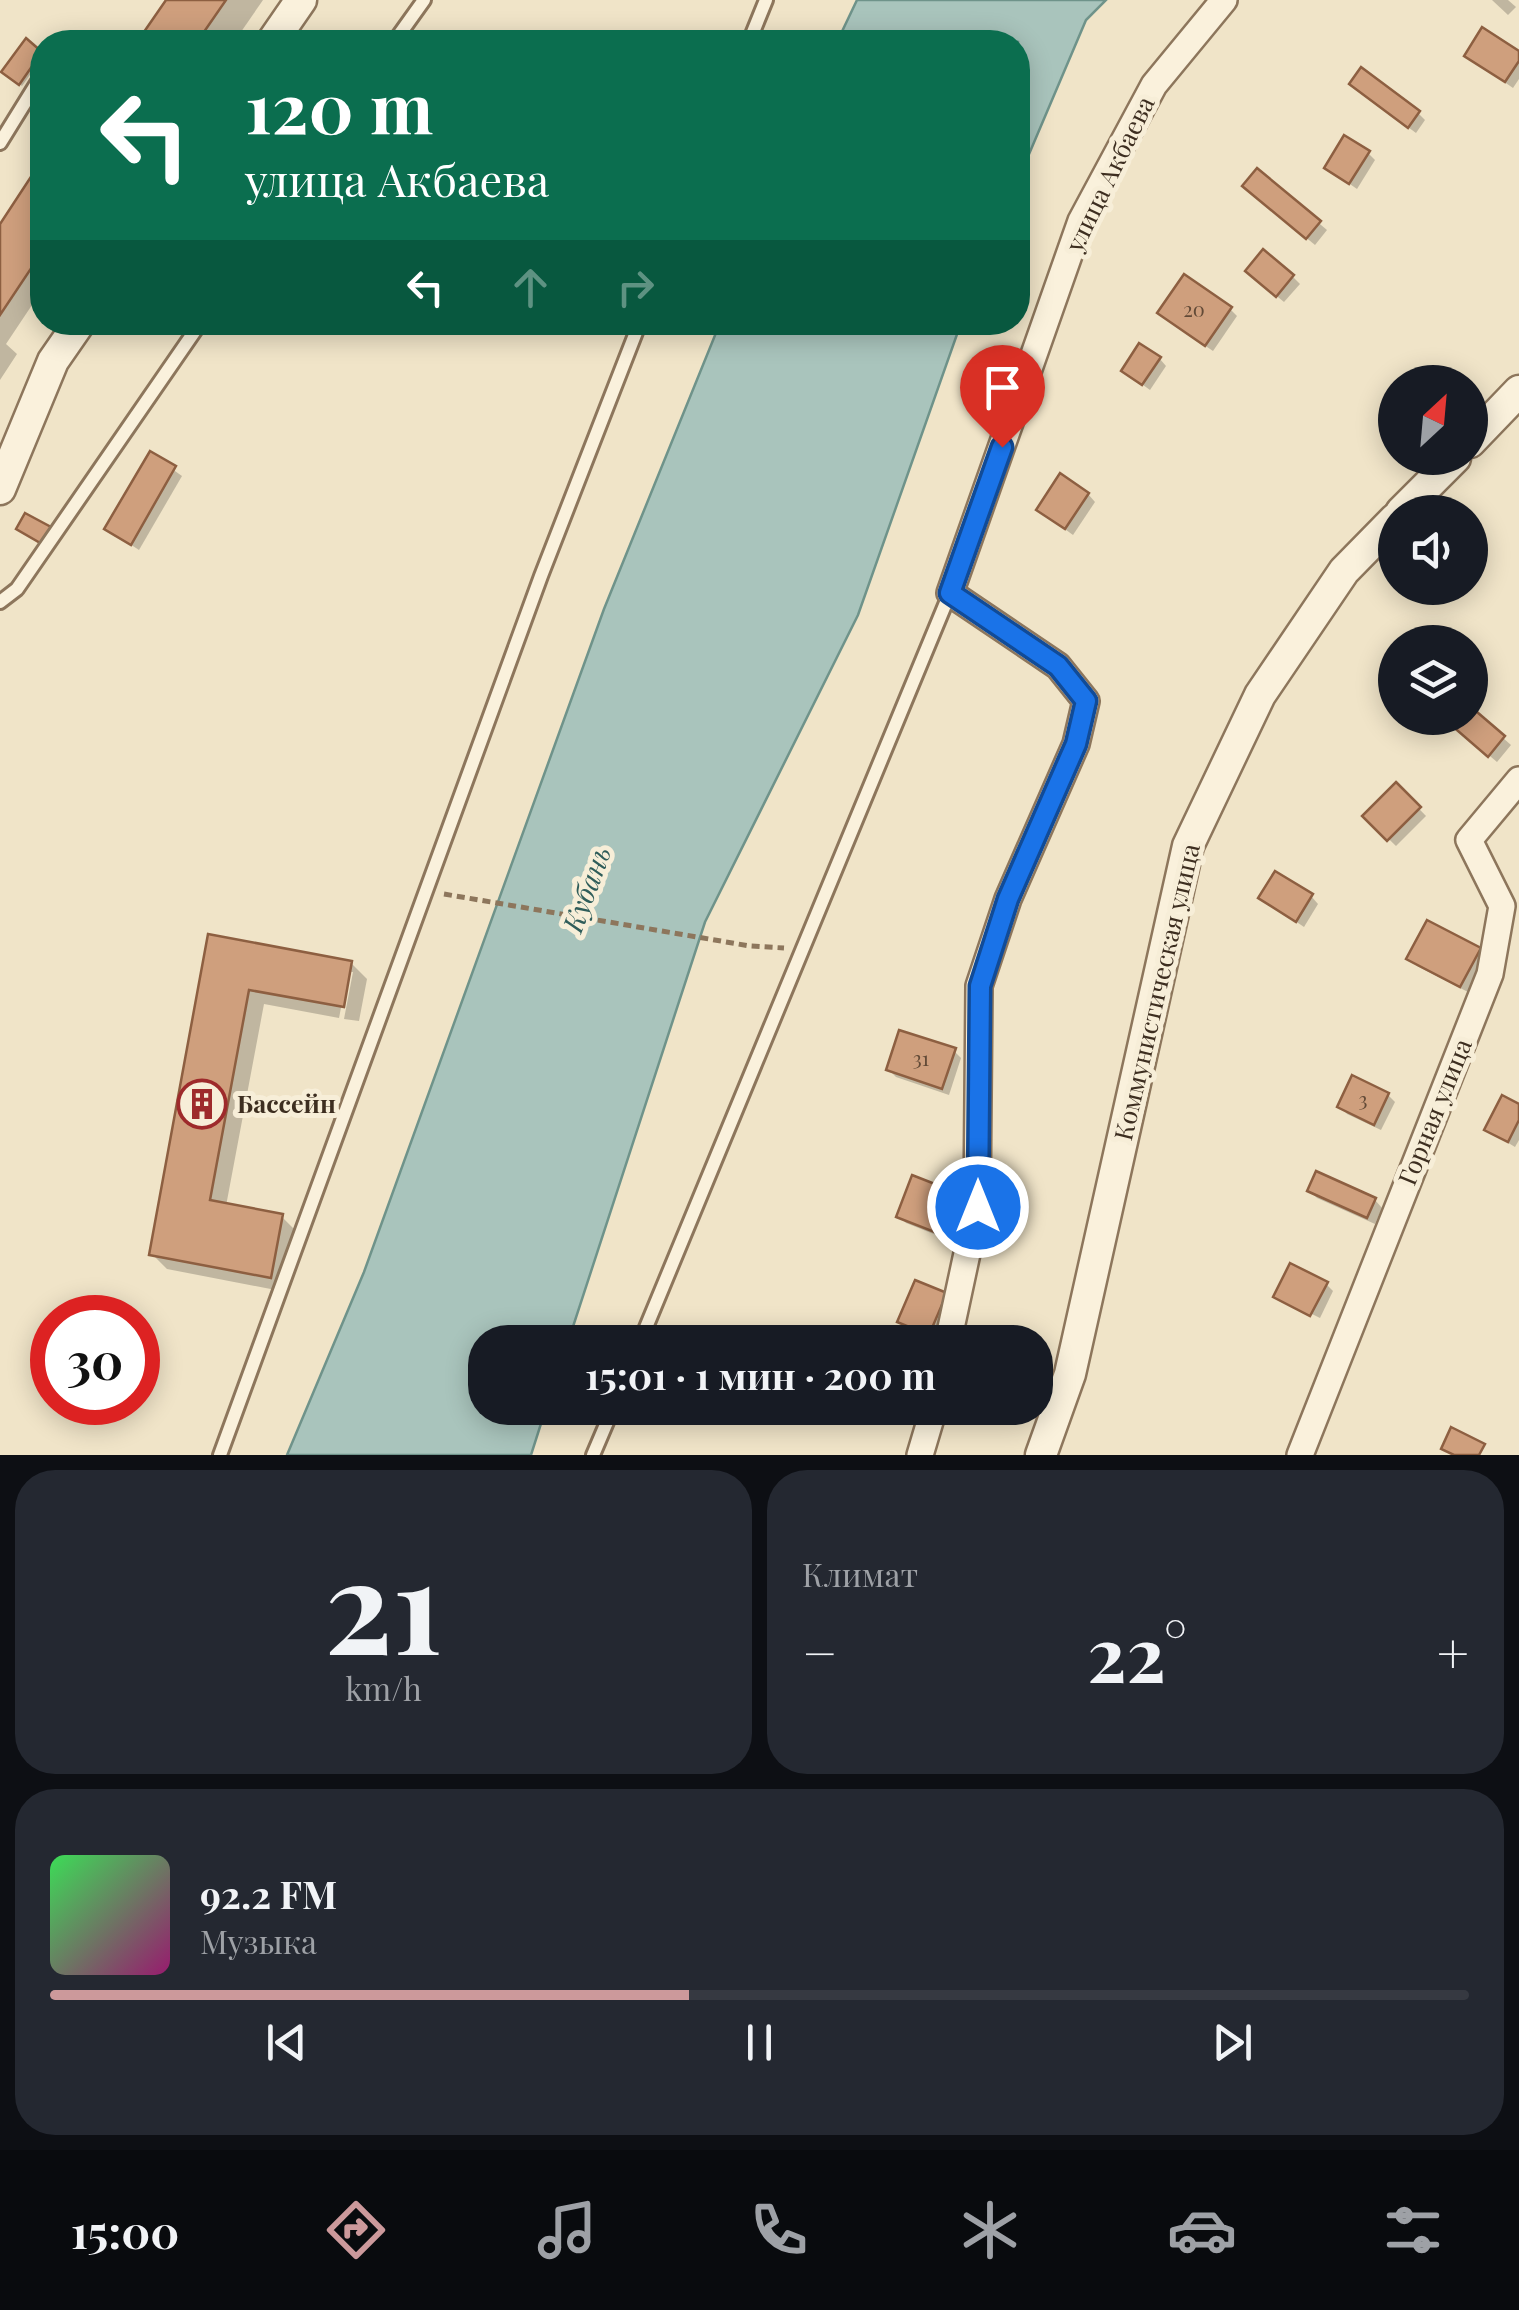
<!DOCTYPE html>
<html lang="ru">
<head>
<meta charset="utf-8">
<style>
	:root { --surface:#171b24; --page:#242831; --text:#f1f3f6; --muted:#9ea1a6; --line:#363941; --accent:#cc999b }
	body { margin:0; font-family:"Playfair Display",serif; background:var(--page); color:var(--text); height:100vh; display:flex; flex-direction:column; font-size:38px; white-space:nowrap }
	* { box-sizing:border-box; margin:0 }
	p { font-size:32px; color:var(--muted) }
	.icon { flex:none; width:55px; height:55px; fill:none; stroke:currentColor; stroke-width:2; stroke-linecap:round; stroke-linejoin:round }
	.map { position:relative; height:1455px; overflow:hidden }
	.details { display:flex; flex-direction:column; gap:15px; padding:15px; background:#0d0f14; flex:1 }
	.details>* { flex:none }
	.top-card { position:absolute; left:30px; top:30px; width:1000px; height:305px; border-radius:40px; box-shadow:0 5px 25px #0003; background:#0b6e4f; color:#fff; overflow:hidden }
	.needle { width:65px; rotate:26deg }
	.buttons { position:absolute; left:1378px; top:365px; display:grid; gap:20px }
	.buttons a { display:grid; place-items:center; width:110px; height:110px; border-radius:50%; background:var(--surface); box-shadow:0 5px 25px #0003; font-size:50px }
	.speed { position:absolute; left:30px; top:1295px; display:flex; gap:20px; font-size:50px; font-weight:700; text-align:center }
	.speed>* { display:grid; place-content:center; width:130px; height:130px; border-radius:50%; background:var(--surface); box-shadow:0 5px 25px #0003; line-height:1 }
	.speed .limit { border:15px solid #d22; background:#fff; color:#111 }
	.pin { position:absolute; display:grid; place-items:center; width:85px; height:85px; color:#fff; margin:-102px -42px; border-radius:50% 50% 50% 0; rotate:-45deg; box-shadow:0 0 10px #0007 }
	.pin .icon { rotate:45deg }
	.me { position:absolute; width:110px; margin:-55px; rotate:0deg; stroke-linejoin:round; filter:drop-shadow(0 0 8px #0008) }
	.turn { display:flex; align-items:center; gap:35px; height:210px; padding:0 50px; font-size:45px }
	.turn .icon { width:130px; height:130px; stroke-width:2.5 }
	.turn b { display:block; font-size:70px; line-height:85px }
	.lanes { display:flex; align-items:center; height:95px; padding:0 50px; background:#0003; justify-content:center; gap:50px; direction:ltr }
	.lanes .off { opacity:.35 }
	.big { font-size:75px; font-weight:700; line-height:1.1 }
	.details .tile { flex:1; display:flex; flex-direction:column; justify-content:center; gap:15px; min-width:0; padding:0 35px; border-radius:40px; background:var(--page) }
	.details .dial { align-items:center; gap:0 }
	.dial b { font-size:130px; line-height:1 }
	.song { display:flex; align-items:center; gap:30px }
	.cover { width:120px; height:120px; border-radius:15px; background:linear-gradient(135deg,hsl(130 70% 55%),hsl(320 70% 35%)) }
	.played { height:10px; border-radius:5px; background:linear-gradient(90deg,var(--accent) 45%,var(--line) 45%) }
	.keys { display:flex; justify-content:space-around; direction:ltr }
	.heat { display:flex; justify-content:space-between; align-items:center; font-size:55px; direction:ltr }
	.details .tiles { flex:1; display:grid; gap:15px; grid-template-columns:1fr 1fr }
	.tile:last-child { grid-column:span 2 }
	.trip { position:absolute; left:468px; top:1325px; width:585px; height:100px; border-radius:40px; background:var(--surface); box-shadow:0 5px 25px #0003; font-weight:700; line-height:100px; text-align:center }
	.tab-bar { display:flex; height:160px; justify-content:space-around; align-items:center; background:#090b0e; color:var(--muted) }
	.tab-bar .icon { width:70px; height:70px }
	.tab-bar .selected { color:var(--accent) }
	.tab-bar b { font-size:45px; color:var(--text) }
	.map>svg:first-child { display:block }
	.water { fill:#a9c4bc; stroke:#6f938a; stroke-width:2.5 }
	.shadow { fill:#0003 }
	.building { fill:#cf9f7d; stroke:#8d5f41; stroke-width:2.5 }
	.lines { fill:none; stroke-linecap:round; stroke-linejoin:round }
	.service-casing { stroke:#8d765c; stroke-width:18 }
	.minor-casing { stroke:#8d765c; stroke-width:30 }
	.tertiary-casing { stroke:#8d765c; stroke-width:35 }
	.path { stroke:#8d765c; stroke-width:5; stroke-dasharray:8 5; stroke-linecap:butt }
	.service { stroke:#faf1dc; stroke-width:12 }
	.minor { stroke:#faf1dc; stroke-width:25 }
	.tertiary { stroke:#faf1dc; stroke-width:30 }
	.route-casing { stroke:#114b97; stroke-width:25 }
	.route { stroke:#1a73e8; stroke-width:18 }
	.labels { text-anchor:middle; stroke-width:10; stroke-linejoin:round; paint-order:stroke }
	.number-label { font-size:20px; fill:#624a37 }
	.street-label { font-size:25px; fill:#3d2e20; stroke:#f7eed8 }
	.poi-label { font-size:25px; font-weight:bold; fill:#3d2e20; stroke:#f7eed8; text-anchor:start }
	.water-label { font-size:28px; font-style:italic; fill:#2f5d5a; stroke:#f7eed8 }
</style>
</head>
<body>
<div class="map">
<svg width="1519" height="1455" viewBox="0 0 1519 1455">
	<rect width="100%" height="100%" fill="#f0e4c8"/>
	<g class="water">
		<polygon points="857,0 1106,0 1086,20 1018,180 1018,42 837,42"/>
		<polygon points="720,323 961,323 858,615 705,922 568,1342 485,1342 485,1408 546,1408 531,1455 287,1455 364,1272 604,609"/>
	</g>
	<g class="shadow">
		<polygon points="169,0 263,0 234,42 140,42"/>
		<polygon points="1492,0 1508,0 1516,7 1508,15"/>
		<polygon points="27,42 42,54 42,58 22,86 5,72"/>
		<polygon points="1519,54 1519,79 1513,88 1467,56"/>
		<polygon points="1359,91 1418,113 1425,120 1416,133"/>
		<polygon points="1368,153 1375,160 1357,189 1327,168"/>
		<polygon points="42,165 42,290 6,344 17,354 0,380 0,228"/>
		<polygon points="1257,171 1327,230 1315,245 1252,193"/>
		<polygon points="1293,277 1300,284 1284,302 1255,278"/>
		<polygon points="1230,309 1237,316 1213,351 1167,320"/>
		<polygon points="1159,358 1166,366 1150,390 1124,371"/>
		<polygon points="151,454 182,476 139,550 107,529"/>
		<polygon points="1088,494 1095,502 1073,535 1039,510"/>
		<polygon points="1470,709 1511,745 1497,762 1445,718 1470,718"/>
		<polygon points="1396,785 1426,816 1396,846 1365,816"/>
		<polygon points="1311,896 1318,904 1304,927 1261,898"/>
		<polygon points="210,937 351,963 367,979 359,1021 344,1019 353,972 348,972 339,1018 264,1004 226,1206 282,1217 297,1232 286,1292 167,1269 152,1254"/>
		<polygon points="1479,950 1486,957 1468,992 1417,966 1410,958"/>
		<polygon points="954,1051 961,1058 949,1095 896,1077 889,1070"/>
		<polygon points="1388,1095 1395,1102 1381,1130 1347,1114 1340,1106"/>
		<polygon points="1519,1106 1519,1140 1515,1147 1487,1130"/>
		<polygon points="1310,1191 1375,1200 1382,1208 1375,1224 1317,1198"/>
		<polygon points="962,1197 969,1204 954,1242 906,1223 899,1216"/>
		<polygon points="1326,1284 1333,1291 1320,1318 1276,1296"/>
		<polygon points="946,1295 937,1341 908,1328 900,1321"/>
		<polygon points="884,1408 928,1408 920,1424"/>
	</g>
	<g class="building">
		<polygon points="166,0 226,0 197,42 137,42"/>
		<polygon points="1482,27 1519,51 1519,61 1505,82 1464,56"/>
		<polygon points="26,38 42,52 19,85 1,72"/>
		<polygon points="1361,67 1420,111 1408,128 1349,84"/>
		<polygon points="1344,135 1370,151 1349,184 1324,168"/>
		<polygon points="42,160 42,252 0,315 0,224"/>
		<polygon points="1257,168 1321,221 1306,239 1242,186"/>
		<polygon points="1263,249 1294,275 1276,297 1245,271"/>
		<polygon points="1184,274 1232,307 1205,346 1157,313"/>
		<polygon points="1139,343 1161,357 1142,385 1121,371"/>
		<polygon points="150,451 176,466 131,545 104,529"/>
		<polygon points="1060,473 1089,493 1065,529 1036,510"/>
		<polygon points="25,513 51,527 42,544 16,529"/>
		<polygon points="1470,706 1505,736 1488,757 1443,718 1470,718"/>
		<polygon points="1396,782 1421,807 1387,841 1362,816"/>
		<polygon points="1275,871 1313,894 1296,922 1258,898"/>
		<polygon points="1427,920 1481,948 1460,987 1406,959"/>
		<polygon points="208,934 352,961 344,1007 249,990 210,1200 283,1214 271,1278 149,1255"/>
		<polygon points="899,1030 956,1048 942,1089 886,1070"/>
		<polygon points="1352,1075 1389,1093 1374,1125 1337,1107"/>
		<polygon points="1502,1095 1519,1104 1519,1120 1508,1142 1484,1130"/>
		<polygon points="1316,1171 1376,1198 1367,1218 1307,1191"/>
		<polygon points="912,1175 963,1195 947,1237 896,1217"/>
		<polygon points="1290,1263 1328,1282 1310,1316 1273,1297"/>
		<polygon points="915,1280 947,1293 929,1335 897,1322"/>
		<polygon points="1451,1427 1485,1444 1479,1455 1454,1455 1441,1449"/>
	</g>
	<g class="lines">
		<g class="service-casing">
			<g id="service">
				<polyline points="394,42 424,0"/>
				<polyline points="749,42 766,0"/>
				<polyline points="0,143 42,75"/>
				<polyline points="0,602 17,589 201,322"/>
				<polyline points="640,1342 950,593"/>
				<polyline points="220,1455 541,576 640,322"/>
				<polyline points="593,1455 613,1408"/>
			</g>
		</g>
		<g class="minor-casing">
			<g id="minor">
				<polyline points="948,1342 977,1207 979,986 1008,899 1076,744 1086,701 1058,666 950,593 1081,221 1154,85 1224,0"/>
				<polyline points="920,1455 934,1408"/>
				<polyline points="1300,1455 1490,974 1502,906 1469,840 1519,780"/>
			</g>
		</g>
		<g class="tertiary-casing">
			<g id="tertiary">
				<polyline points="272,42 301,0"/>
				<polyline points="1470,442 1519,391"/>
				<polyline points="0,489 53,361 80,322"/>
				<polyline points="1401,512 1455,458"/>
				<polyline points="1041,1455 1070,1374 1188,846 1260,695 1344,571 1395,519"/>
			</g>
		</g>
		<polyline class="path" points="444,894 750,946 784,948"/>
		<use href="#service" class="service"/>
		<use href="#minor" class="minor"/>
		<use href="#tertiary" class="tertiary"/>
	</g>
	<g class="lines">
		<g class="route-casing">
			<polyline id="route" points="978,1207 980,986 1008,899 1076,744 1086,701 1058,666 950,593 1002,447"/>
		</g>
		<use href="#route" class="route"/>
	</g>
	<defs>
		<g id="building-ring" transform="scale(2.5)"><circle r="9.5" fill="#f7eed8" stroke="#9e2a2b" stroke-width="1.5"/><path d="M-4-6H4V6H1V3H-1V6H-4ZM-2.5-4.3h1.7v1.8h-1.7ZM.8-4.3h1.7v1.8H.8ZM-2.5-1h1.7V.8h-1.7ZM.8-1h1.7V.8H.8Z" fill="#9e2a2b"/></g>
	</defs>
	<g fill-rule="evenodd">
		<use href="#building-ring" x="202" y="1104"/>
	</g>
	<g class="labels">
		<g class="number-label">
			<text x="1194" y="317">20</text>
			<text x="921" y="1066">31</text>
			<text x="1363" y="1107">3</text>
		</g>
		<g class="street-label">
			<text transform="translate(1110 174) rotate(-64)" y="9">улица Акбаева</text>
			<text transform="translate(1157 992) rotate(-77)" y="9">Коммунистическая улица</text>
			<text transform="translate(1435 1112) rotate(-68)" y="9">Горная улица</text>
		</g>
		<g class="poi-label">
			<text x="237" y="1113">Бассейн</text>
		</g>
		<g class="water-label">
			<text transform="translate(587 889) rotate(-70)" y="10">Кубань</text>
		</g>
	</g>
</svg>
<div class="buttons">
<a><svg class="needle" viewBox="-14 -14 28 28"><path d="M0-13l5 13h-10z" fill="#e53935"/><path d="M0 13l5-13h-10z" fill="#9ea1a6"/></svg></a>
<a><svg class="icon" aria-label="sound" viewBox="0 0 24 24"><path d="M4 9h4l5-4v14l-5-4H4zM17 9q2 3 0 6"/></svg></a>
<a><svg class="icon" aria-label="layers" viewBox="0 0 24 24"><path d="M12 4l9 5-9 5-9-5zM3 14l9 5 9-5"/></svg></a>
</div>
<div class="speed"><div class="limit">30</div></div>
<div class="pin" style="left:1002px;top:447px;background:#d93025"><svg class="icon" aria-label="arrive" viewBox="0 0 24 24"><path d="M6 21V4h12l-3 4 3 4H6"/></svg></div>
<svg class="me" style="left:978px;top:1207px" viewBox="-20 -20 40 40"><circle r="17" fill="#1a73e8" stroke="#fff" stroke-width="3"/><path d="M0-11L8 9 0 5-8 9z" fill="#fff"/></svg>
<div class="trip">15:01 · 1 мин · 200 m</div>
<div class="top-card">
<div class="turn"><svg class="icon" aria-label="left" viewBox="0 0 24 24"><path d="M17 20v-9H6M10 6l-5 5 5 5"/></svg><div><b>120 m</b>улица Акбаева</div></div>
<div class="lanes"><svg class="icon" aria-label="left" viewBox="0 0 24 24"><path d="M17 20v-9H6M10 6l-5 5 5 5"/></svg><svg class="icon off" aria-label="ahead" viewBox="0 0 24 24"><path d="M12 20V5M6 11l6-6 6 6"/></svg><svg class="icon off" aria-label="right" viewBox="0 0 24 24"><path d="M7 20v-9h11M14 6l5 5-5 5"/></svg></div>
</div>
</div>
<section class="details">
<div class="tiles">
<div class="tile dial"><b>21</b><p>km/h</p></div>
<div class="tile"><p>Климат</p>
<div class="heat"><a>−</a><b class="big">22°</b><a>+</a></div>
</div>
<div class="tile">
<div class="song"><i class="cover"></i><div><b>92.2 FM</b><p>Музыка</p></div></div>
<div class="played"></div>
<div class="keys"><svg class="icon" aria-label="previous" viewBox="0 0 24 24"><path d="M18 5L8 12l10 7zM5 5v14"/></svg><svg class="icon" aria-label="pause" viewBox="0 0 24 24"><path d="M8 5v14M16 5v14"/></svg><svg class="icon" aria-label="next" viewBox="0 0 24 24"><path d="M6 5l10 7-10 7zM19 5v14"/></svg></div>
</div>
</div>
</section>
<nav class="tab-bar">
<b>15:00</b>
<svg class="icon selected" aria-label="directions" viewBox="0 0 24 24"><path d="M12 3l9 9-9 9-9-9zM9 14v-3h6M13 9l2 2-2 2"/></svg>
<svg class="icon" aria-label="music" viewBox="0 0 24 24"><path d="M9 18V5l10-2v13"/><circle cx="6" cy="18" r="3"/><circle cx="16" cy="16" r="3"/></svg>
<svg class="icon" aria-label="phone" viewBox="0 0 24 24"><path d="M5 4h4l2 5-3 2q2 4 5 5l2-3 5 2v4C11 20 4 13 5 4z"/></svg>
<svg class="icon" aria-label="climate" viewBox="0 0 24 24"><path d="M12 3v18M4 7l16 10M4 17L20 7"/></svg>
<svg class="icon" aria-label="car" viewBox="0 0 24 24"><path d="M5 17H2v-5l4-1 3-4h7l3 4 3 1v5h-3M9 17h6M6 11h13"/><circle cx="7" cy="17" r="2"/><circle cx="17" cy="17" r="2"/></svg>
<svg class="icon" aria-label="filters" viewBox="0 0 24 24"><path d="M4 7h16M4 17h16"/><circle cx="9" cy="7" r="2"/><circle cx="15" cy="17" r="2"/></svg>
</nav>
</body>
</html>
